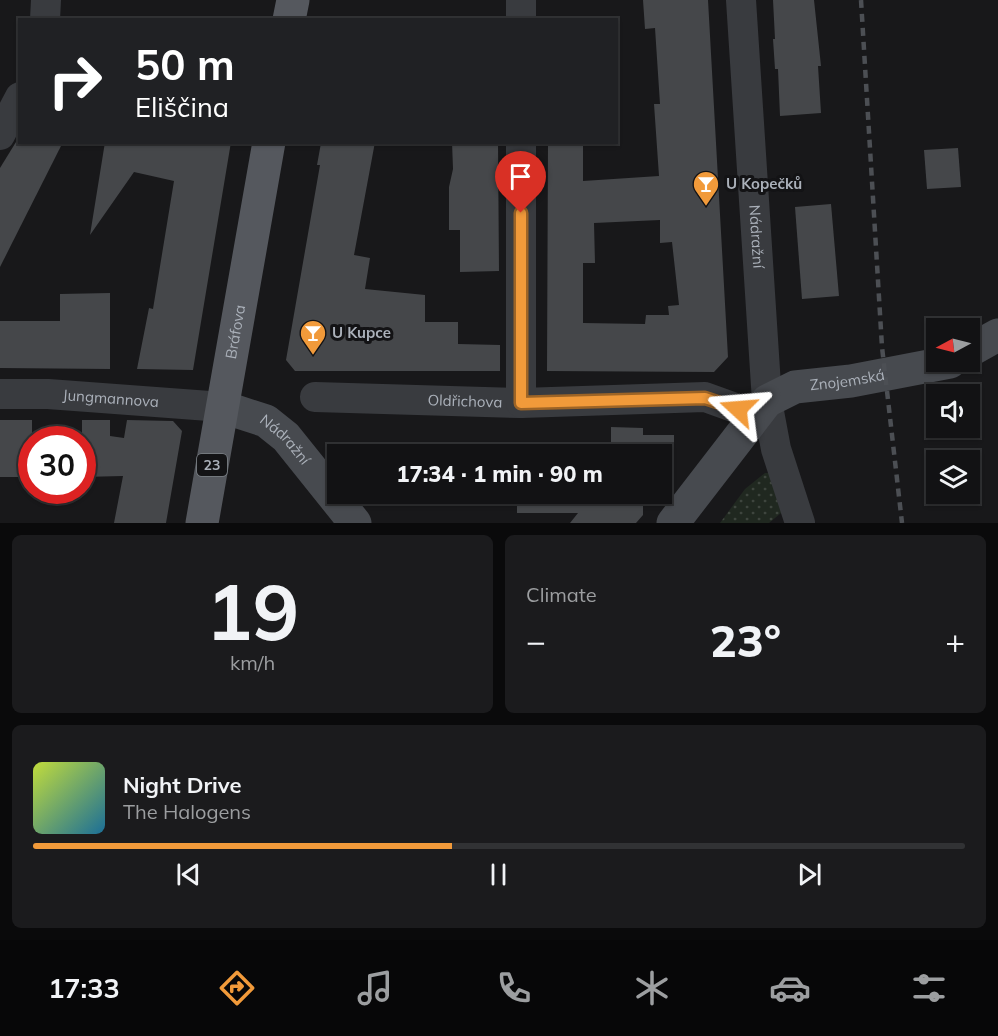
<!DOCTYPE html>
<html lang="en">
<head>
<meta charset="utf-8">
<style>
	:root { --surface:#121214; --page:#1b1b1d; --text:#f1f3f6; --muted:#9c9ea0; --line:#313234; --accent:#f19a3a }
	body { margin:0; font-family:Mulish,sans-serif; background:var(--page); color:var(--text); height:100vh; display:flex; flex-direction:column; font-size:22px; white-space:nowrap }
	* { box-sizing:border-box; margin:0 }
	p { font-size:20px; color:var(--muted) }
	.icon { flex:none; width:33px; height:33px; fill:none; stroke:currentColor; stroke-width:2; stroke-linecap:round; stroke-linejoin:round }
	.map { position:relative; height:523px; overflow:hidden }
	.sheet { display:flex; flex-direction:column; gap:12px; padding:12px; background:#0a0a0b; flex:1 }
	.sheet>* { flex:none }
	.hud { position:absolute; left:18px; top:18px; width:600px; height:126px; border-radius:0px; box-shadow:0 2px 4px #0004,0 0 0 2px var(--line); background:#202124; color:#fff; overflow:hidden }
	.needle { width:39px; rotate:263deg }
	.controls { position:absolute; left:926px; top:318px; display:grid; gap:12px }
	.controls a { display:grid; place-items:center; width:54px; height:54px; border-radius:0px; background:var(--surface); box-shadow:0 2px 4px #0004,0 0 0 2px var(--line); font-size:30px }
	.speed { position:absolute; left:18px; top:426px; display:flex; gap:12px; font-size:30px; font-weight:700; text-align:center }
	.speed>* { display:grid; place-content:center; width:78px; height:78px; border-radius:50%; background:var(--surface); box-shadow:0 2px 4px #0004,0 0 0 2px var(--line); line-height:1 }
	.speed .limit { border:9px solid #d22; background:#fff; color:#111 }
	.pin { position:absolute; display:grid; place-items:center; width:51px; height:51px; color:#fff; margin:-62px -26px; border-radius:50% 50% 50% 0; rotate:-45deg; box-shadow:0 0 6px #0007 }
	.pin .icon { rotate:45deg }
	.me { position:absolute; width:66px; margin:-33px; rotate:289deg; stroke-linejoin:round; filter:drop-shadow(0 0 4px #0008) }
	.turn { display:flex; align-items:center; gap:21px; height:126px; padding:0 18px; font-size:27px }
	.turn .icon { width:78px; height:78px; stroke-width:2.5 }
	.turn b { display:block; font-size:42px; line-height:51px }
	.big { font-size:45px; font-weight:800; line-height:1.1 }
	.sheet .card { flex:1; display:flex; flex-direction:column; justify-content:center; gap:9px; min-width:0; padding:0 21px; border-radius:9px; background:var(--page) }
	.sheet .dial { align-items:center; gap:0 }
	.dial b { font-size:78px; line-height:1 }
	.song { display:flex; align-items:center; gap:18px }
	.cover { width:72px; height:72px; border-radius:9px; background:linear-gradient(135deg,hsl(70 70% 55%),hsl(200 70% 35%)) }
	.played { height:6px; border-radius:3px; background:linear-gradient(90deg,var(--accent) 45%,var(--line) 45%) }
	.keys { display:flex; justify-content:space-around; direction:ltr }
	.heat { display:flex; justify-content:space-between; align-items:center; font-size:33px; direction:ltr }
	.sheet .tiles { flex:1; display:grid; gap:12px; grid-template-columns:1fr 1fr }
	.card:last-child { grid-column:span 2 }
	.trip { position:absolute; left:327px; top:444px; width:345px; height:60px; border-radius:0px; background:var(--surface); box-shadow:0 2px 4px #0004,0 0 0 2px var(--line); font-weight:800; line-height:60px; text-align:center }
	.dock { display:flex; height:96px; justify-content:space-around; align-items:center; background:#070708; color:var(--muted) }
	.dock .icon { width:42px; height:42px }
	.dock .active { color:var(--accent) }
	.dock b { font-size:27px; color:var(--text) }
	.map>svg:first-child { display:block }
	.park { fill:url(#park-dots) }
	.building { fill:#45474a; fill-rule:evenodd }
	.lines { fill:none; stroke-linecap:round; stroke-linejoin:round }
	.street { stroke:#393b3f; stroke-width:30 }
	.secondary { stroke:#474a4f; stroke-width:33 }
	.primary { stroke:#55585e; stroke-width:33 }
	.rail { stroke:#4c4f54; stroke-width:4.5; stroke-dasharray:8 6; stroke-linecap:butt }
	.route-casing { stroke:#9d6426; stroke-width:15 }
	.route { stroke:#f19a3a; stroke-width:10 }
	.labels { text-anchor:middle; stroke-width:6; stroke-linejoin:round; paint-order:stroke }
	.shield { fill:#131315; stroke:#7d8288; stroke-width:1.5 }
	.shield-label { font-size:14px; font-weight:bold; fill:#abb1ba }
	.poi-label { font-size:15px; font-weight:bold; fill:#abb1ba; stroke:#131315; text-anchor:start }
	.street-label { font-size:15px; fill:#abb1ba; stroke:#131315 }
</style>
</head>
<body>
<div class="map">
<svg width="998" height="523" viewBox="0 0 998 523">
	<defs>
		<pattern id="park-dots" width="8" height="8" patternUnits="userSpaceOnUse" patternTransform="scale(1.5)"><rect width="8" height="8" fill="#202820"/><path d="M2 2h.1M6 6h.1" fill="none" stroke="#3e453e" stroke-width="1.8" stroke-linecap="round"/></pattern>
	</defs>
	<rect width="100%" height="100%" fill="#18181a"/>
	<polygon class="park" points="765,473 771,473 781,490 781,513 769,523 720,523 745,489"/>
	<g class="building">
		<path d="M 643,0 L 708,0 L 728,357 L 714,372 L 547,371 L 548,142 L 583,142 L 583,181 L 659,176 L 654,104 L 660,104 L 655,28 L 645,29 ZM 660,220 L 660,243 L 672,242 L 679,305 L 668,306 L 669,315 L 646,315 L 645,324 L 583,323 L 583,263 L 595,263 L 594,223 Z"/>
		<polygon points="773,0 814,0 821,66 818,66 821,113 780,116 778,69 775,69 773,39 775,39"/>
		<polygon points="16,142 63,142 0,267 0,168"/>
		<polygon points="105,142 231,142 193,370 137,369 149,308 153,309 174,181 134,172 90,235"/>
		<polygon points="375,142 354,255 370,258 365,289 425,295 425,322 458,322 458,344 500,345 500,371 295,371 286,360 320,165 317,165 321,143"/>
		<polygon points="452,142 498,142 499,271 460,272 460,230 449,230 449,187 453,169"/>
		<polygon points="958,148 961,187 927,189 924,150"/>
		<polygon points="831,204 839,296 802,299 795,207"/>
		<polygon points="110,293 110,369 0,368 0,321 60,321 60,294"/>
		<rect x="0" y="420" width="32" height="57"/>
		<polygon points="82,420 110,420 110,436 124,438 127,420 173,421 182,431 166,523 114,523 123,476 82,477"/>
		<polygon points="611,427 643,428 643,435 674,435 674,458 662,459 662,454 517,454 517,443 611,443"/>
		<polygon points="517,494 643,494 643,515 636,523 570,523 578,513 517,513"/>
	</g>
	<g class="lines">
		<g class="street">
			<path id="s1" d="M 741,0 L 767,401 L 776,449 L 800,523"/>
			<polyline points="45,20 46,0"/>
			<polyline points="521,20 521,0"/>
			<polyline points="0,135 20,97"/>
			<path id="s2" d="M 0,394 L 48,394 L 223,407"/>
			<path id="s3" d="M 315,397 L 521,403 L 705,397 L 755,415"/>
			<polyline points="521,403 521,142"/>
		</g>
		<g class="secondary">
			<polyline points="969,351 998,335"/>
			<path id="s4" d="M 223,407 L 266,421 L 286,437 L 355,523"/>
			<path id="s5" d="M 673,523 L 767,401 L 795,387 L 851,381 L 950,362"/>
		</g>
		<g class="primary">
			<polyline points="289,20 293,0"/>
			<path id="s6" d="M 202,523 L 269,142"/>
		</g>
		<polyline class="rail" points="861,0 882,347 902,523"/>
	</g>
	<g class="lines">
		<g class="route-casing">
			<polyline id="route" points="521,213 521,403 705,398 738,409"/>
		</g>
		<use href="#route" class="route"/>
	</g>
	<defs>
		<g id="bar-pin" transform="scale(1.35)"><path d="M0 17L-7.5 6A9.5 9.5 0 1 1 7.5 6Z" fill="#f19a3a" stroke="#131315"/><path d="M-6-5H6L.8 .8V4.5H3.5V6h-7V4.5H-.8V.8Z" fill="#fff"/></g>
	</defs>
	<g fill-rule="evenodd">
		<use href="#bar-pin" x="706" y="184"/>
		<use href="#bar-pin" x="313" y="333"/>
	</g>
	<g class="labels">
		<rect class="shield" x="197" y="454" width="30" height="22" rx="4.5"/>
		<g class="shield-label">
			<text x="212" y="470">23</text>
		</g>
		<g class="poi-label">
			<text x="726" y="189">U Kopečků</text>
			<text x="332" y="338">U Kupce</text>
		</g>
		<g class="street-label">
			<text dy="5" stroke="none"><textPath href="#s1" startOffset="237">Nádražní</textPath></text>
			<text dy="5" stroke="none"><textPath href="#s6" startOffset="194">Bráfova</textPath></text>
			<text dy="5" stroke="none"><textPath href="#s5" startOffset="238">Znojemská</textPath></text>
			<text dy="5" stroke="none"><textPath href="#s2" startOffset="111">Jungmannova</textPath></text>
			<text dy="5" stroke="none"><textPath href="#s3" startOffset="150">Oldřichova</textPath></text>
			<text dy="5" stroke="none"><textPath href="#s4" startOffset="72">Nádražní</textPath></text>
		</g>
	</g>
</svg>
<div class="controls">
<a><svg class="needle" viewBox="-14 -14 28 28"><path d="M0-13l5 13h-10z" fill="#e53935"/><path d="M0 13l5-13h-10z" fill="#9c9ea0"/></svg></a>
<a><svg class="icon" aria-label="sound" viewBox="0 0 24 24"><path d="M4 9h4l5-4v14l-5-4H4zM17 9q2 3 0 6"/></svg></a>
<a><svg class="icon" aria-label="layers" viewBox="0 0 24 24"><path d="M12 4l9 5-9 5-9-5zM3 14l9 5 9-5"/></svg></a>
</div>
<div class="speed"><div class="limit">30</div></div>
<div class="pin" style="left:521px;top:213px;background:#d93025"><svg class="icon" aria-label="arrive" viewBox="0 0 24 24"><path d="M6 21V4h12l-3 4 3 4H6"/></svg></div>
<svg class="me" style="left:738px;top:409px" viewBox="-20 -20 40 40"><path d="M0-17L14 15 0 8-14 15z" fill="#f19a3a" stroke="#fff" stroke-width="4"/></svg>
<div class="trip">17:34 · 1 min · 90 m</div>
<div class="hud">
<div class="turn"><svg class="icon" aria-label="right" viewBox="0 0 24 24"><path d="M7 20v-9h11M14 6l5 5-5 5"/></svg><div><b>50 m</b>Eliščina</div></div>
</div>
</div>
<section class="sheet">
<div class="tiles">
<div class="card dial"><b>19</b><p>km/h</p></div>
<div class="card"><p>Climate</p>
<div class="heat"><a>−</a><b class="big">23°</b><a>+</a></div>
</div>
<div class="card">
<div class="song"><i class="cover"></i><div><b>Night Drive</b><p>The Halogens</p></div></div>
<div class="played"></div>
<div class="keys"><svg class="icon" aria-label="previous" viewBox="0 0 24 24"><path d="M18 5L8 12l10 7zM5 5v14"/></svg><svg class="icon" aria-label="pause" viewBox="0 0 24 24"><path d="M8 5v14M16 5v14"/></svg><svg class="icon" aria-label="next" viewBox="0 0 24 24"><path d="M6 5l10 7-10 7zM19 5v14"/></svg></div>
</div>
</div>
</section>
<nav class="dock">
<b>17:33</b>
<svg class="icon active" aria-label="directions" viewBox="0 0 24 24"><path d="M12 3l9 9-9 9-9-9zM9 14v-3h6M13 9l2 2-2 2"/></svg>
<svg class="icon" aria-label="music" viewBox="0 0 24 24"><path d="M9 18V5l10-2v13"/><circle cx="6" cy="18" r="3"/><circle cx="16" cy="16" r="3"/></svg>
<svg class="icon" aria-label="phone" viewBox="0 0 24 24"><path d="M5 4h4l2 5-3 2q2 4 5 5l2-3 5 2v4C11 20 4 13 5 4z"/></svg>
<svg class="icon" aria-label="climate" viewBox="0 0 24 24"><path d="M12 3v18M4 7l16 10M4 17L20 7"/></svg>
<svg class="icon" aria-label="car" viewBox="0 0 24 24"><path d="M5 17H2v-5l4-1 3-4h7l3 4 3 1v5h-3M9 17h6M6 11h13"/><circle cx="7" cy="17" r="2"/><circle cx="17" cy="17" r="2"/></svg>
<svg class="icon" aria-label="filters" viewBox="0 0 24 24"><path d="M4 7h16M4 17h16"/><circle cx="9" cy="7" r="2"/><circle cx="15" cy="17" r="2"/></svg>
</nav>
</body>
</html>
